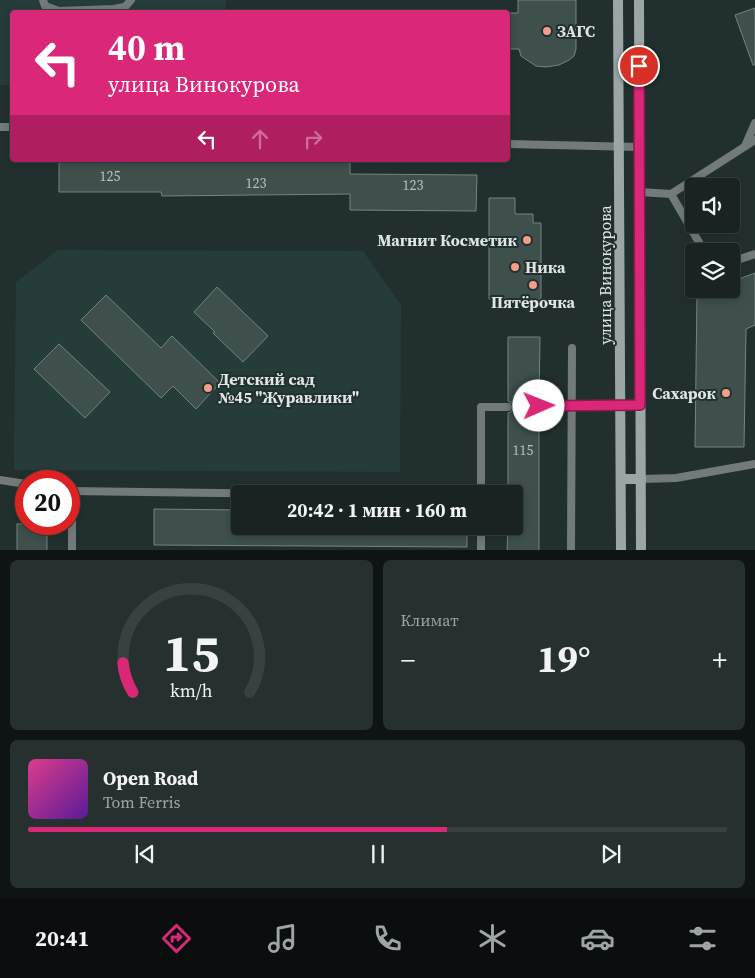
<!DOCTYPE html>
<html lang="ru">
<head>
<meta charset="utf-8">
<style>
	:root { --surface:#192422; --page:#26302f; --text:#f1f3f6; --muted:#9fa4a5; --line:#374140; --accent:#db2777 }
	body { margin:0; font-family:"Source Serif 4",serif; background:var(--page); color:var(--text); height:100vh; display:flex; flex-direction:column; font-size:19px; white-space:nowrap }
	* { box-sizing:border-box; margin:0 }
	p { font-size:16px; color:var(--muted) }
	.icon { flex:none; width:28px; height:28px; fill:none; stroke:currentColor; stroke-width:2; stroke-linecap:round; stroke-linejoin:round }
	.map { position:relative; height:550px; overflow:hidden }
	.details { display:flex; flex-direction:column; gap:10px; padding:10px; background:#0e1413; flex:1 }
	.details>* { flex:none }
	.guide { position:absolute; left:10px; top:10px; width:500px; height:152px; border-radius:5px; box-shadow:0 2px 8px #0003,0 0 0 1px var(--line); background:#db2777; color:#fff; overflow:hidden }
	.buttons { position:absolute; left:685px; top:178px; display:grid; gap:10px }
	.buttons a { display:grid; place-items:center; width:55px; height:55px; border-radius:5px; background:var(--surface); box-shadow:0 2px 8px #0003,0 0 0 1px var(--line); font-size:25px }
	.speed { position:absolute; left:15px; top:470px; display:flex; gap:10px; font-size:25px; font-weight:700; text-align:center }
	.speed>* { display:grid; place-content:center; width:65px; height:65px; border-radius:50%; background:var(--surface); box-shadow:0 2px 8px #0003,0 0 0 1px var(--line); line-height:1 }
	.speed .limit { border:8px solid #d22; background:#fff; color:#111 }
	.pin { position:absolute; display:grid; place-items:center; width:42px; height:42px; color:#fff; margin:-21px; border:2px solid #fff; border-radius:50%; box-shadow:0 1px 5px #0007 }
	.me { position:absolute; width:55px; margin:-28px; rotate:89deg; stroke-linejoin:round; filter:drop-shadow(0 0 4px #0008) }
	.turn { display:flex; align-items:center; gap:18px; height:105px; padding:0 15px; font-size:22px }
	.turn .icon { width:65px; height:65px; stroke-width:2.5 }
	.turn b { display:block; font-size:35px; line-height:42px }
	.lanes { display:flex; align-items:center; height:48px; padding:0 15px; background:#0003; justify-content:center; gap:25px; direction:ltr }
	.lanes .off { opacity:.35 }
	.big { font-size:38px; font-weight:700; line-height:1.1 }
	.details .card { flex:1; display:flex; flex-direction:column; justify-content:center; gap:8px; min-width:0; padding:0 18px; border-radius:8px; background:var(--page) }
	.details .dial { align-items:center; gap:0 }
	.dial svg { height:130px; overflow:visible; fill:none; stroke:var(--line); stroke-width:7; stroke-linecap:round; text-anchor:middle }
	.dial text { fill:var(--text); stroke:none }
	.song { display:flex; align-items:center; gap:15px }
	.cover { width:60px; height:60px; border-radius:8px; background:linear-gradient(135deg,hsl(330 70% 55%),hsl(270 70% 35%)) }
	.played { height:5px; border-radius:2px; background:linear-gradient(90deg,var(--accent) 60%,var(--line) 60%) }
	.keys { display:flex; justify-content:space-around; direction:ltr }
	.heat { display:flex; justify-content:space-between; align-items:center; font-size:28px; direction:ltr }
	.details .tiles { flex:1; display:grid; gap:10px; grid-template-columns:1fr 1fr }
	.card:last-child { grid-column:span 2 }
	.trip { position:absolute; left:231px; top:485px; width:292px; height:50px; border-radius:5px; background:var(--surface); box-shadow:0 2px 8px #0003,0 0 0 1px var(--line); font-weight:700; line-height:50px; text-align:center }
	.dock { display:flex; height:80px; justify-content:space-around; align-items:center; background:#0a0e0e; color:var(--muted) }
	.dock .icon { width:35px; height:35px }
	.dock .active { color:var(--accent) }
	.dock b { font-size:22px; color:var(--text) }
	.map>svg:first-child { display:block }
	.built { fill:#253c3a }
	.building { fill:#3e4f4c; stroke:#738481 }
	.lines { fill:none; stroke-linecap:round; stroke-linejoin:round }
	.service { stroke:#737b7a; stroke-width:8 }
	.secondary { stroke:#9ba7a5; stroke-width:10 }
	.route-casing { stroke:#8e194d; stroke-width:12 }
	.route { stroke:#db2777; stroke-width:9 }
	.poi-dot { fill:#f49e88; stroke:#21302e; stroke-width:2 }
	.labels { text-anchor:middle; stroke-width:4; stroke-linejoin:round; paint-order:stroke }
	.number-label { font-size:14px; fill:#b6c1c0 }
	.poi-label { font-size:16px; font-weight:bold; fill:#dee7e6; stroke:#21302e; text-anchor:start }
	.street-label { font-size:16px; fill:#dee7e6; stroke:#21302e }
</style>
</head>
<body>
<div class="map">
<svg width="755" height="551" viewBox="0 0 755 551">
	<rect width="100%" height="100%" fill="#21302e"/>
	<g class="built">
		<polygon points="0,0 226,0 226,12 12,12 12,85 0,85"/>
		<polygon points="58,250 363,251 401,305 400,472 14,470 16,282"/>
	</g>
	<g class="building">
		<polygon points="518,0 576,0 576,49 574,56 569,60 559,65 546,67 536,66 521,56 519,49 508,49 508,13 518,13"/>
		<polygon points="755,8 755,65 753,65 735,15"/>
		<polygon points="59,160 350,160 350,174 477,175 476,211 350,210 350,194 162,196 161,192 59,192"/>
		<polygon points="489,198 515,198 515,214 533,214 533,223 541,223 541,299 489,299"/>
		<polygon points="755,273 755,325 746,329 744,447 695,447 697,294 712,289 731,289 731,282"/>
		<polygon points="217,287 268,336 243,362 213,333 215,332 194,312"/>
		<polygon points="106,295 161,348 172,336 220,383 196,409 173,386 161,398 81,320"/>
		<polygon points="508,337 540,337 539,400 536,401 533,406 534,409 539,412 539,551 507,551 508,526 515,526 515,494 508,494 508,413 511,412 514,407 513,404 508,401"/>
		<polygon points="59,344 110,392 85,418 34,369"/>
		<polygon points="154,509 240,510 240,526 467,526 467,547 154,545"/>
		<rect x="17" y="524" width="30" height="27"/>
	</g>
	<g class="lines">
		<g class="service">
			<polyline points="43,0 45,6 59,11 114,9 125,7 131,0"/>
			<polyline points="0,127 12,127"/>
			<polyline points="508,144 639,147"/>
			<polyline points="745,146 755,123"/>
			<polyline points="640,192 671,194 755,140"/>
			<polyline points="671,194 704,251"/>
			<polyline points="731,262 755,254"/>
			<polyline points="539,406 620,405"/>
			<polyline points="641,479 676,478 755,464"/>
			<polyline points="0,480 26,484"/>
			<polyline points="69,491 300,494"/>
			<polyline points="72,492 72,551"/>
			<polyline points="481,494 481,407 508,407"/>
			<polyline points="481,526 481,551"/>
			<polyline points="571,551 572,348"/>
		</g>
		<g class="secondary">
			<polyline points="618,0 621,551"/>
			<polyline points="639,0 641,551"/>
			<polyline points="620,405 640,405"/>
			<polyline points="621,479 641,479"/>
		</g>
	</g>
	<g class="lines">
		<g class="route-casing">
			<polyline id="route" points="539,406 640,405 639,66"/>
		</g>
		<use href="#route" class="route"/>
	</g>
	<g class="poi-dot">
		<circle cx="547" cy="31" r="5"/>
		<circle cx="527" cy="240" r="5"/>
		<circle cx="515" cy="267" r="5"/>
		<circle cx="533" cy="285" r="5"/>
		<circle cx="208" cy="388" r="5"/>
		<circle cx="726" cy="393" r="5"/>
	</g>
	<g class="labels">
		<g class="number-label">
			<text x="110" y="181">125</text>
			<text x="256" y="188">123</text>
			<text x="413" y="190">123</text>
			<text x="523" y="455">115</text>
		</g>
		<g class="poi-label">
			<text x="557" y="37">ЗАГС</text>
			<text x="517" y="246" text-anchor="end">Магнит Косметик</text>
			<text x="525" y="273">Ника</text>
			<text x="533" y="308" text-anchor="middle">Пятёрочка</text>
			<text x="218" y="385">Детский сад<tspan x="218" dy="18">№45 "Журавлики"</tspan></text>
			<text x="716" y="399" text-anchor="end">Сахарок</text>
		</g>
		<g class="street-label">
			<text transform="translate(605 275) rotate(-90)" y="6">улица Винокурова</text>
		</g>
	</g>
</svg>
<div class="buttons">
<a><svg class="icon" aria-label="sound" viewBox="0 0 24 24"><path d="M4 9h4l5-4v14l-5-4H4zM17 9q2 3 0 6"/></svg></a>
<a><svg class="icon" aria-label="layers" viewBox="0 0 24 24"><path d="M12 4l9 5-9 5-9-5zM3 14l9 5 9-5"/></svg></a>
</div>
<div class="speed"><div class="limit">20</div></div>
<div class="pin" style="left:639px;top:66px;background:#d93025"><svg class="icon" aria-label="arrive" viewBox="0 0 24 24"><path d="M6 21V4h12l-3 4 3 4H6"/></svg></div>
<svg class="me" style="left:539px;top:406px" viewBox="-20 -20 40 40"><circle r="19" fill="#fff"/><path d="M0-13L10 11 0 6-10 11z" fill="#db2777"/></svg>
<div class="trip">20:42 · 1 мин · 160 m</div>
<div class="guide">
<div class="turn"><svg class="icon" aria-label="left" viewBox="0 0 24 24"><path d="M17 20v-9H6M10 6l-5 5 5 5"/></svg><div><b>40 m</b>улица Винокурова</div></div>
<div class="lanes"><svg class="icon" aria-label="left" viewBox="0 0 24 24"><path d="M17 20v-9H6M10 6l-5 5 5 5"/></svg><svg class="icon off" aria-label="ahead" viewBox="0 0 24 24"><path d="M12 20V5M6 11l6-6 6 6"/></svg><svg class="icon off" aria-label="right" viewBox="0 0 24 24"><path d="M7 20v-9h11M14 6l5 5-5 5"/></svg></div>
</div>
</div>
<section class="details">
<div class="tiles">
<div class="card dial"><svg viewBox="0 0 100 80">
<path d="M14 69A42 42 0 1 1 86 69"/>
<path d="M14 69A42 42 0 0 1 8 51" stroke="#db2777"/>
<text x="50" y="56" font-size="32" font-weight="700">15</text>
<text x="50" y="72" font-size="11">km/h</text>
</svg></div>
<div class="card"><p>Климат</p>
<div class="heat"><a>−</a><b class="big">19°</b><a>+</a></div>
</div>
<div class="card">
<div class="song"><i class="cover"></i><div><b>Open Road</b><p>Tom Ferris</p></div></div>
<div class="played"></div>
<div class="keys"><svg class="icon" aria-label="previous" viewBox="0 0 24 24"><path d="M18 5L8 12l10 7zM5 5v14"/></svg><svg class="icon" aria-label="pause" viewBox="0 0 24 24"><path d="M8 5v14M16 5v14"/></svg><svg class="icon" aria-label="next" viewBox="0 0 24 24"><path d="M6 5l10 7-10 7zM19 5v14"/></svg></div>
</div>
</div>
</section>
<nav class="dock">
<b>20:41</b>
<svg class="icon active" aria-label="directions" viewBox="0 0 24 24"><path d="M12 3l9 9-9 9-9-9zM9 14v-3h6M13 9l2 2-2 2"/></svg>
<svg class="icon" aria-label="music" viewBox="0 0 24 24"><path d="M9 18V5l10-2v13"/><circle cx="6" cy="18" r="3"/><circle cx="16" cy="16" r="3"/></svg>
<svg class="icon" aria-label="phone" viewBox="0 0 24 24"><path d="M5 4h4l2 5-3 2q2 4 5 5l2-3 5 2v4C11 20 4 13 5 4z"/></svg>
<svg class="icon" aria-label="climate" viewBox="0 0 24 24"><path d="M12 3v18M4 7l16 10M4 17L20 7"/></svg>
<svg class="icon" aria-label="car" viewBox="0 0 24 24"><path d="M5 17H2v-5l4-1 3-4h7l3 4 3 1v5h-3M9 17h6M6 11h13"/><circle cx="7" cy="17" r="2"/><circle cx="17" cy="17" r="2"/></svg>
<svg class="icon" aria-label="filters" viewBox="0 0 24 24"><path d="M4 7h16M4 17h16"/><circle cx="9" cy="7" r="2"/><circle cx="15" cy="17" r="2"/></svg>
</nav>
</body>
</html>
